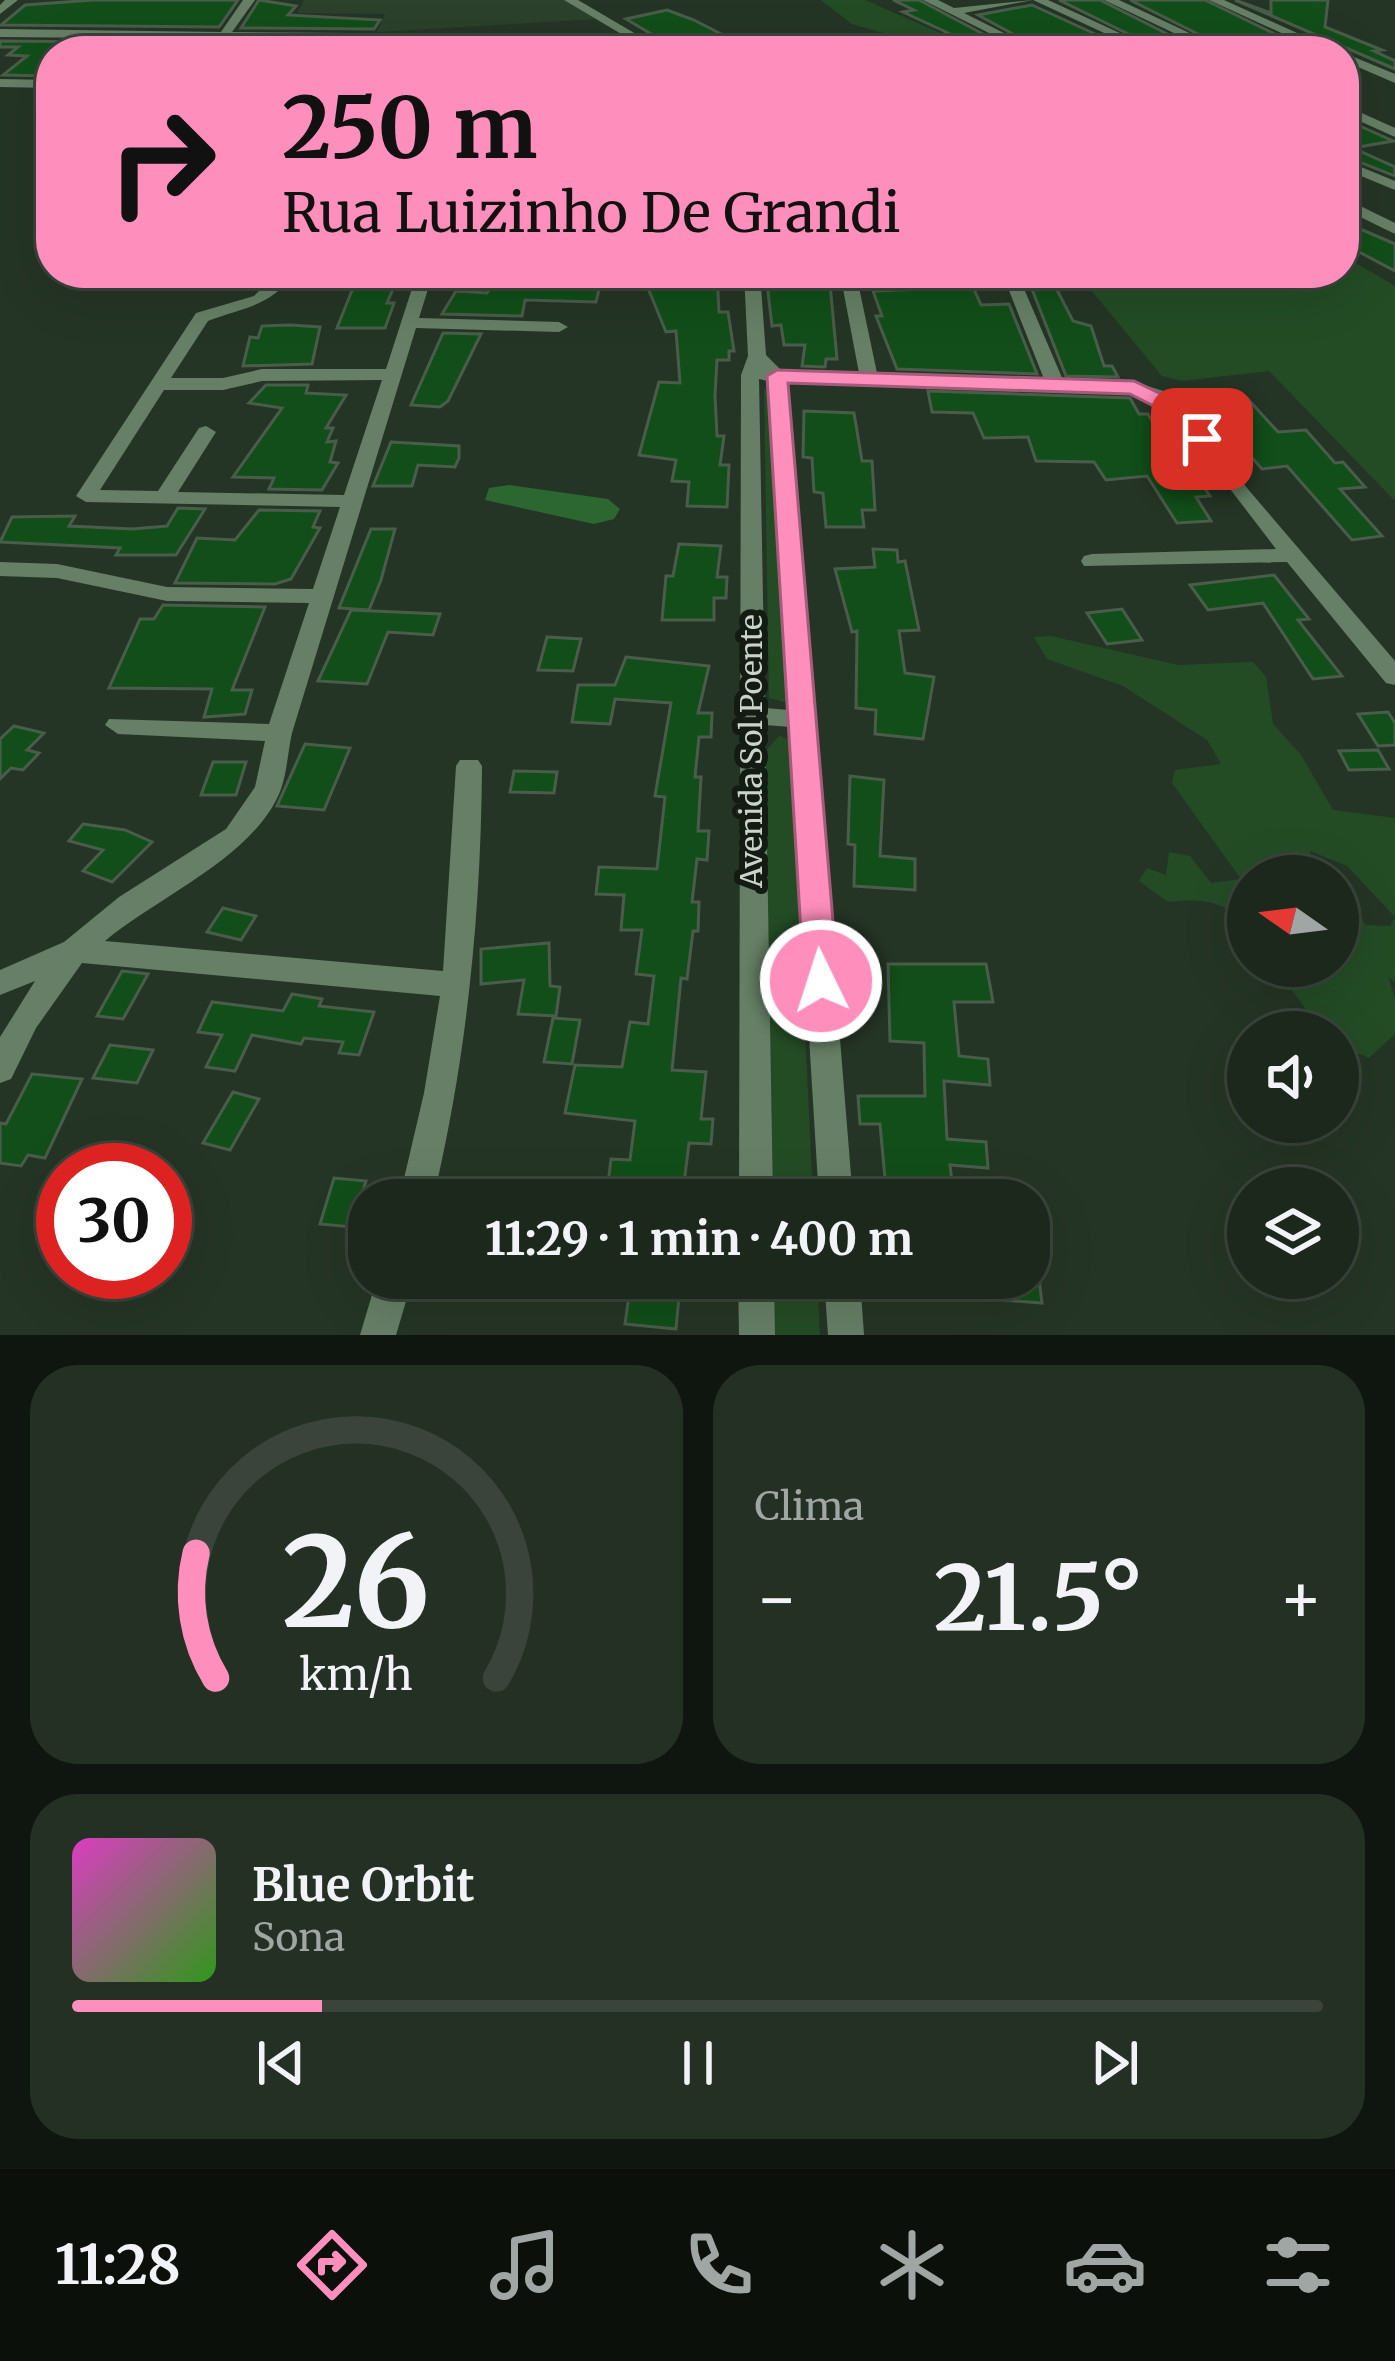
<!DOCTYPE html>
<html lang="pt">
<head>
<meta charset="utf-8">
<style>
	:root { --surface:#1c281c; --page:#253025; --text:#f1f3f6; --muted:#a0a6a3; --line:#3a443b; --accent:#fe8ebc }
	body { margin:0; font-family:Merriweather,serif; background:var(--page); color:var(--text); height:100vh; display:flex; flex-direction:column; font-size:45px; white-space:nowrap }
	* { box-sizing:border-box; margin:0 }
	p { font-size:39px; color:var(--muted) }
	.icon { flex:none; width:66px; height:66px; fill:none; stroke:currentColor; stroke-width:2; stroke-linecap:round; stroke-linejoin:round }
	.map { position:relative; height:1335px; overflow:hidden }
	.details { display:flex; flex-direction:column; gap:30px; padding:30px; background:#0f160f; flex:1 }
	.details>* { flex:none }
	.banner { position:absolute; left:36px; top:36px; width:1323px; height:252px; border-radius:48px; box-shadow:0 12px 48px #0002,0 0 0 3px var(--line); background:#fe8ebc; color:#111; overflow:hidden }
	.needle { width:78px; rotate:284deg }
	.controls { position:absolute; left:1227px; top:855px; display:grid; gap:24px }
	.controls a { display:grid; place-items:center; width:132px; height:132px; border-radius:50%; background:var(--surface); box-shadow:0 12px 48px #0002,0 0 0 3px var(--line); font-size:60px }
	.speed { position:absolute; left:36px; top:1143px; display:flex; gap:24px; font-size:60px; font-weight:700; text-align:center }
	.speed>* { display:grid; place-content:center; width:156px; height:156px; border-radius:50%; background:var(--surface); box-shadow:0 12px 48px #0002,0 0 0 3px var(--line); line-height:1 }
	.speed .limit { border:18px solid #d22; background:#fff; color:#111 }
	.pin { position:absolute; display:grid; place-items:center; width:102px; height:102px; color:#fff; margin:-51px; border-radius:24px; box-shadow:0 6px 18px #0006 }
	.me { position:absolute; width:132px; margin:-66px; rotate:356deg; stroke-linejoin:round; filter:drop-shadow(0 0 9px #0008) }
	.turn { display:flex; align-items:center; gap:42px; height:252px; padding:0 48px; font-size:54px }
	.turn .icon { width:156px; height:156px; stroke-width:2.5 }
	.turn b { display:block; font-size:84px; line-height:102px }
	.big { font-size:90px; font-weight:700; line-height:1.1 }
	.details .card { flex:1; display:flex; flex-direction:column; justify-content:center; gap:18px; min-width:0; padding:0 42px; border-radius:48px; background:var(--page) }
	.details .dial { align-items:center; gap:0 }
	.dial svg { height:312px; overflow:visible; fill:none; stroke:var(--line); stroke-width:7; stroke-linecap:round; text-anchor:middle }
	.dial text { fill:var(--text); stroke:none }
	.song { display:flex; align-items:center; gap:36px }
	.cover { width:144px; height:144px; border-radius:18px; background:linear-gradient(135deg,hsl(310 70% 55%),hsl(110 70% 35%)) }
	.played { height:12px; border-radius:6px; background:linear-gradient(90deg,var(--accent) 20%,var(--line) 20%) }
	.keys { display:flex; justify-content:space-around; direction:ltr }
	.heat { display:flex; justify-content:space-between; align-items:center; font-size:66px; direction:ltr }
	.details .tiles { flex:1; display:grid; gap:30px; grid-template-columns:1fr 1fr }
	.card:last-child { grid-column:span 2 }
	.trip { position:absolute; left:348px; top:1179px; width:702px; height:120px; border-radius:48px; background:var(--surface); box-shadow:0 12px 48px #0002,0 0 0 3px var(--line); font-weight:700; line-height:120px; text-align:center }
	.dock { display:flex; height:192px; justify-content:space-around; align-items:center; background:#0b100b; color:var(--muted) }
	.dock .icon { width:84px; height:84px }
	.dock .selected { color:var(--accent) }
	.dock b { font-size:54px; color:var(--text) }
	.map>svg:first-child { display:block }
	.built { fill:#2b412b }
	.green { fill:#234c25 }
	.water { fill:#2c6631 }
	.building { fill:#114e19; stroke:#4a5c4a; stroke-width:3 }
	.lines { fill:none; stroke-linecap:round; stroke-linejoin:round }
	.street { fill:#667f66; fill-rule:evenodd }
	.route { fill:#fe8ebc; stroke:#a55c7a; stroke-width:3 }
	.labels { text-anchor:middle; stroke-width:12; stroke-linejoin:round; paint-order:stroke }
	.street-label { font-size:30px; fill:#cad4ca; stroke:#131b13 }
</style>
</head>
<body>
<div class="map">
<svg width="1395" height="1335" viewBox="0 0 1395 1335">
	<rect width="100%" height="100%" fill="#253525"/>
	<polygon class="built" points="304,0 564,0 597,19 377,32 385,14 297,13"/>
	<g class="green">
		<polygon points="821,0 865,0 943,34 918,45 894,45 887,34 852,24"/>
		<polygon points="1344,256 1395,286 1395,501 1269,371 1182,381 1162,376 1077,273 1344,273"/>
		<polygon points="869,273 1073,273 1077,277 872,285"/>
		<polygon points="770,388 793,704 769,698 764,389"/>
		<path d="M 1051,636 L 1178,665 L 1253,662 L 1266,677 L 1273,724 L 1301,755 L 1333,810 L 1395,818 L 1395,982 L 1388,977 L 1395,998 L 1395,1034 L 1369,1058 L 1338,1045 L 1338,1032 L 1322,1032 L 1275,966 L 1338,966 L 1338,894 L 1357,908 L 1365,925 L 1390,926 L 1395,917 L 1347,866 L 1310,851 L 1313,876 L 1248,876 L 1248,928 C 1228,900 1199,898 1168,902 L 1139,881 L 1147,868 L 1166,875 L 1169,852 L 1190,856 L 1211,883 L 1241,879 L 1172,783 L 1175,770 L 1221,764 L 1207,740 L 1123,686 L 1047,659 L 1034,637 Z"/>
		<polygon points="779,736 788,739 792,751 813,1200 764,1200 763,754"/>
		<polygon points="764,1278 817,1278 820,1335 764,1335"/>
	</g>
	<polygon class="water" points="509,485 608,499 620,509 614,519 594,524 485,500 489,488"/>
	<g class="building">
		<polygon points="93,0 238,0 219,27 1,25 25,5"/>
		<polygon points="259,0 296,6 288,15 380,20 374,29 241,28"/>
		<polygon points="893,0 919,0 1015,51 987,51 903,12 914,10"/>
		<polygon points="1059,0 1100,0 1201,51 1163,51"/>
		<polygon points="1130,0 1205,0 1310,51 1232,51"/>
		<polygon points="1235,0 1271,13 1271,0 1328,0 1325,27 1382,50 1374,51 1395,61 1395,69"/>
		<polygon points="1032,5 1132,51 1044,51 978,15"/>
		<polygon points="667,10 694,20 754,51 680,51 626,19"/>
		<polygon points="0,41 209,43 219,50 229,44 363,45 255,46 251,51 51,51 51,76 3,75 27,56 8,55 18,47 0,47"/>
		<polygon points="1344,119 1393,141 1353,148 1395,167 1395,176 1344,156"/>
		<polygon points="1344,222 1395,244 1395,271 1344,244"/>
		<polygon points="359,273 400,273 387,303 394,303 385,328 337,328"/>
		<polygon points="499,273 603,273 596,302 525,300 522,316 442,314 456,291 487,293"/>
		<polygon points="717,273 719,312 728,312 734,351 729,351 729,360 717,360 715,395 717,436 724,436 720,465 729,465 727,507 687,506 689,482 672,481 676,460 639,455 659,382 680,383 676,331 666,332 643,276"/>
		<polygon points="829,273 837,359 826,359 825,367 802,366 805,345 784,345 781,325 772,326 766,275"/>
		<polygon points="1030,284 1054,284 1073,321 1091,326 1104,366 1112,366 1118,377 1066,376"/>
		<polygon points="973,287 981,305 1009,304 1037,374 897,369 876,316 882,316 873,291"/>
		<polygon points="290,325 320,327 312,364 243,366 250,337 258,338 262,326"/>
		<polygon points="443,333 481,334 448,401 440,407 411,405"/>
		<polygon points="266,385 308,385 306,393 346,395 326,428 333,428 327,442 336,441 330,462 338,463 322,490 269,489 274,478 233,477 282,408 249,403"/>
		<polygon points="928,391 1130,398 1139,414 1148,414 1165,443 1177,448 1210,496 1196,497 1211,521 1177,523 1147,476 1106,480 1094,462 1036,461 1028,437 984,438 973,413 932,412"/>
		<polygon points="1247,398 1278,432 1306,430 1335,463 1343,462 1365,487 1340,489 1382,536 1352,540 1287,466 1262,469 1203,402"/>
		<polygon points="804,411 854,413 862,461 872,461 875,510 862,510 864,527 826,527 823,493 814,492 812,458 803,457"/>
		<polygon points="391,442 459,446 459,458 455,467 418,465 412,486 373,486"/>
		<polygon points="178,508 205,509 176,555 116,555 120,548 0,542 12,517 75,516 69,526 132,529 167,526"/>
		<polygon points="259,510 320,511 313,527 320,528 291,579 275,584 175,583 197,538 235,540"/>
		<polygon points="371,529 395,529 381,580 369,610 339,608"/>
		<polygon points="679,544 721,546 717,577 727,577 726,598 714,598 714,620 662,620 666,576 673,576"/>
		<polygon points="873,549 897,550 898,562 905,561 919,630 899,631 905,673 934,677 923,739 875,734 876,710 856,708 857,631 852,632 835,569 875,567"/>
		<polygon points="1274,575 1309,619 1298,620 1342,676 1313,679 1263,603 1208,610 1190,585"/>
		<polygon points="163,605 265,607 232,690 252,690 245,714 204,717 212,689 109,688 140,619 154,619"/>
		<polygon points="1122,609 1142,640 1107,644 1087,613"/>
		<polygon points="351,610 440,614 433,635 388,632 367,684 318,681"/>
		<polygon points="547,637 581,639 573,671 538,670"/>
		<polygon points="626,657 709,666 698,713 712,713 711,737 699,737 695,777 701,777 698,831 709,831 707,860 697,859 692,902 699,902 698,931 693,931 687,979 681,978 672,1070 706,1072 701,1119 713,1119 711,1144 689,1143 682,1200 606,1200 611,1159 630,1160 635,1121 565,1113 575,1065 622,1067 630,1022 648,1024 654,976 636,974 642,930 621,930 624,895 596,894 599,867 657,869 665,797 655,796 671,703 615,699 610,724 572,722 578,685 615,685"/>
		<polygon points="1388,712 1395,723 1395,745 1378,746 1358,714"/>
		<polygon points="14,726 44,733 27,750 39,753 23,770 11,768 0,779 0,739"/>
		<polygon points="305,744 350,748 324,810 277,806"/>
		<polygon points="1378,750 1389,769 1349,770 1339,751"/>
		<polygon points="213,762 246,762 236,795 201,795"/>
		<polygon points="514,771 557,772 554,793 510,792"/>
		<polygon points="850,776 884,780 880,856 915,859 915,890 854,886 855,845 848,844"/>
		<polygon points="83,824 125,830 152,842 112,882 83,871 103,850 69,841"/>
		<polygon points="223,908 256,916 241,940 207,932"/>
		<polygon points="549,943 550,986 560,987 556,1016 518,1014 524,980 481,984 481,949"/>
		<polygon points="888,964 986,964 993,1002 954,1002 959,1056 988,1059 990,1085 944,1081 947,1139 986,1142 988,1168 950,1165 954,1200 887,1200 880,1124 860,1124 858,1096 925,1096 924,1043 890,1041"/>
		<polygon points="122,971 148,974 123,1019 97,1016"/>
		<polygon points="292,994 322,999 319,1006 374,1012 359,1055 339,1053 343,1042 304,1038 301,1044 252,1035 235,1071 206,1067 222,1035 198,1032 212,1002 283,1011"/>
		<polygon points="553,1018 580,1020 572,1064 544,1062"/>
		<polygon points="110,1045 153,1050 137,1083 93,1078"/>
		<polygon points="32,1074 82,1079 45,1158 28,1155 21,1166 0,1163 0,1123 6,1124"/>
		<polygon points="233,1092 259,1099 230,1150 203,1143"/>
		<polygon points="334,1178 366,1181 352,1227 320,1224"/>
		<polygon points="923,1278 1039,1278 1042,1303 922,1294"/>
		<polygon points="631,1281 680,1286 676,1329 625,1324"/>
	</g>
	<g class="lines">
		<g class="street">
			<polygon points="5,0 18,0 0,14 0,5"/>
			<polygon points="243,0 255,0 232,32 623,35 564,0 578,0 665,51 650,51 636,43 227,39 219,46 213,42 215,39 0,37 0,29 221,32"/>
			<polygon points="923,0 938,0 954,8 1033,0 964,13 1040,51 1025,51"/>
			<polygon points="1033,0 1048,0 1159,51 1143,51"/>
			<polygon points="1104,0 1119,0 1228,51 1212,51"/>
			<polygon points="1209,0 1224,0 1337,51 1321,51"/>
			<polygon points="1344,53 1395,74 1395,83 1344,61"/>
			<polygon points="0,79 51,80 51,88 0,87"/>
			<polygon points="1344,105 1395,128 1395,137 1344,114"/>
			<polygon points="1344,160 1395,181 1395,190 1344,169"/>
			<polygon points="1344,198 1395,223 1395,234 1344,209"/>
			<path d="M 277,273 L 293,273 C 272,307 243,307 208,321 L 171,378 L 223,378 L 262,369 L 386,369 L 417,273 L 433,273 L 419,318 L 559,322 L 568,327 L 559,332 L 416,328 L 292,733 C 288,751 287,772 281,789 C 256,856 159,896 105,941 L 443,971 L 456,766 L 460,760 L 478,760 L 482,766 C 481,914 467,1056 433,1200 L 399,1200 L 424,1093 L 440,996 L 82,963 L 36,1028 L 11,1079 L 0,1083 L 0,1037 L 35,981 L 0,995 L 0,970 L 64,942 L 119,897 L 226,829 L 255,787 L 265,741 L 118,734 L 105,725 L 109,719 L 269,724 L 309,603 L 167,601 L 57,578 L 0,576 L 0,562 L 57,564 L 167,587 L 313,589 L 340,507 L 86,502 L 76,496 L 196,313 L 254,296 ZM 382,380 L 344,495 L 178,492 L 216,432 L 206,426 L 199,428 L 158,491 L 100,490 L 164,390 L 223,390 L 262,381 Z"/>
			<path d="M 744,273 L 760,273 L 766,355 L 781,370 L 859,373 L 840,273 L 856,273 L 877,373 L 1044,379 L 1008,288 L 1022,284 L 1063,380 L 1134,382 L 1167,392 L 1189,409 L 1247,488 L 1395,661 L 1395,685 L 1386,683 L 1287,562 L 1084,566 L 1081,561 L 1084,556 L 1092,554 L 1276,549 L 1175,417 L 1153,400 L 1133,394 L 787,381 L 853,1200 L 819,1200 L 790,727 L 765,725 L 773,1200 L 739,1200 L 741,375 L 748,356 ZM 759,379 L 768,381 L 769,385 L 789,710 L 765,708 Z"/>
			<polygon points="377,1278 413,1278 396,1335 360,1335"/>
			<polygon points="738,1278 774,1278 775,1335 739,1335"/>
			<polygon points="824,1278 860,1278 864,1335 828,1335"/>
		</g>
	</g>
	<polygon class="route" points="777,370 1134,381 1190,408 1213,439 1194,444 1175,417 1130,394 788,383 838,981 833,991 809,991 804,981 767,376"/>
	<g class="labels">
		<g class="street-label">
			<text transform="translate(752 751) rotate(-90)" y="10">Avenida Sol Poente</text>
		</g>
	</g>
</svg>
<div class="controls">
<a><svg class="needle" viewBox="-14 -14 28 28"><path d="M0-13l5 13h-10z" fill="#e53935"/><path d="M0 13l5-13h-10z" fill="#a0a6a3"/></svg></a>
<a><svg class="icon" aria-label="sound" viewBox="0 0 24 24"><path d="M4 9h4l5-4v14l-5-4H4zM17 9q2 3 0 6"/></svg></a>
<a><svg class="icon" aria-label="layers" viewBox="0 0 24 24"><path d="M12 4l9 5-9 5-9-5zM3 14l9 5 9-5"/></svg></a>
</div>
<div class="speed"><div class="limit">30</div></div>
<div class="pin" style="left:1202px;top:439px;background:#d93025"><svg class="icon" aria-label="arrive" viewBox="0 0 24 24"><path d="M6 21V4h12l-3 4 3 4H6"/></svg></div>
<svg class="me" style="left:821px;top:981px" viewBox="-20 -20 40 40"><circle r="17" fill="#fe8ebc" stroke="#fff" stroke-width="3"/><path d="M0-11L8 9 0 5-8 9z" fill="#fff"/></svg>
<div class="trip">11:29 · 1 min · 400 m</div>
<div class="banner">
<div class="turn"><svg class="icon" aria-label="right" viewBox="0 0 24 24"><path d="M7 20v-9h11M14 6l5 5-5 5"/></svg><div><b>250 m</b>Rua Luizinho De Grandi</div></div>
</div>
</div>
<section class="details">
<div class="tiles">
<div class="card dial"><svg viewBox="0 0 100 80">
<path d="M14 69A42 42 0 1 1 86 69"/>
<path d="M14 69A42 42 0 0 1 9 37" stroke="#fe8ebc"/>
<text x="50" y="56" font-size="32" font-weight="700">26</text>
<text x="50" y="72" font-size="11">km/h</text>
</svg></div>
<div class="card"><p>Clima</p>
<div class="heat"><a>−</a><b class="big">21.5°</b><a>+</a></div>
</div>
<div class="card">
<div class="song"><i class="cover"></i><div><b>Blue Orbit</b><p>Sona</p></div></div>
<div class="played"></div>
<div class="keys"><svg class="icon" aria-label="previous" viewBox="0 0 24 24"><path d="M18 5L8 12l10 7zM5 5v14"/></svg><svg class="icon" aria-label="pause" viewBox="0 0 24 24"><path d="M8 5v14M16 5v14"/></svg><svg class="icon" aria-label="next" viewBox="0 0 24 24"><path d="M6 5l10 7-10 7zM19 5v14"/></svg></div>
</div>
</div>
</section>
<nav class="dock">
<b>11:28</b>
<svg class="icon selected" aria-label="directions" viewBox="0 0 24 24"><path d="M12 3l9 9-9 9-9-9zM9 14v-3h6M13 9l2 2-2 2"/></svg>
<svg class="icon" aria-label="music" viewBox="0 0 24 24"><path d="M9 18V5l10-2v13"/><circle cx="6" cy="18" r="3"/><circle cx="16" cy="16" r="3"/></svg>
<svg class="icon" aria-label="phone" viewBox="0 0 24 24"><path d="M5 4h4l2 5-3 2q2 4 5 5l2-3 5 2v4C11 20 4 13 5 4z"/></svg>
<svg class="icon" aria-label="climate" viewBox="0 0 24 24"><path d="M12 3v18M4 7l16 10M4 17L20 7"/></svg>
<svg class="icon" aria-label="car" viewBox="0 0 24 24"><path d="M5 17H2v-5l4-1 3-4h7l3 4 3 1v5h-3M9 17h6M6 11h13"/><circle cx="7" cy="17" r="2"/><circle cx="17" cy="17" r="2"/></svg>
<svg class="icon" aria-label="filters" viewBox="0 0 24 24"><path d="M4 7h16M4 17h16"/><circle cx="9" cy="7" r="2"/><circle cx="15" cy="17" r="2"/></svg>
</nav>
</body>
</html>
